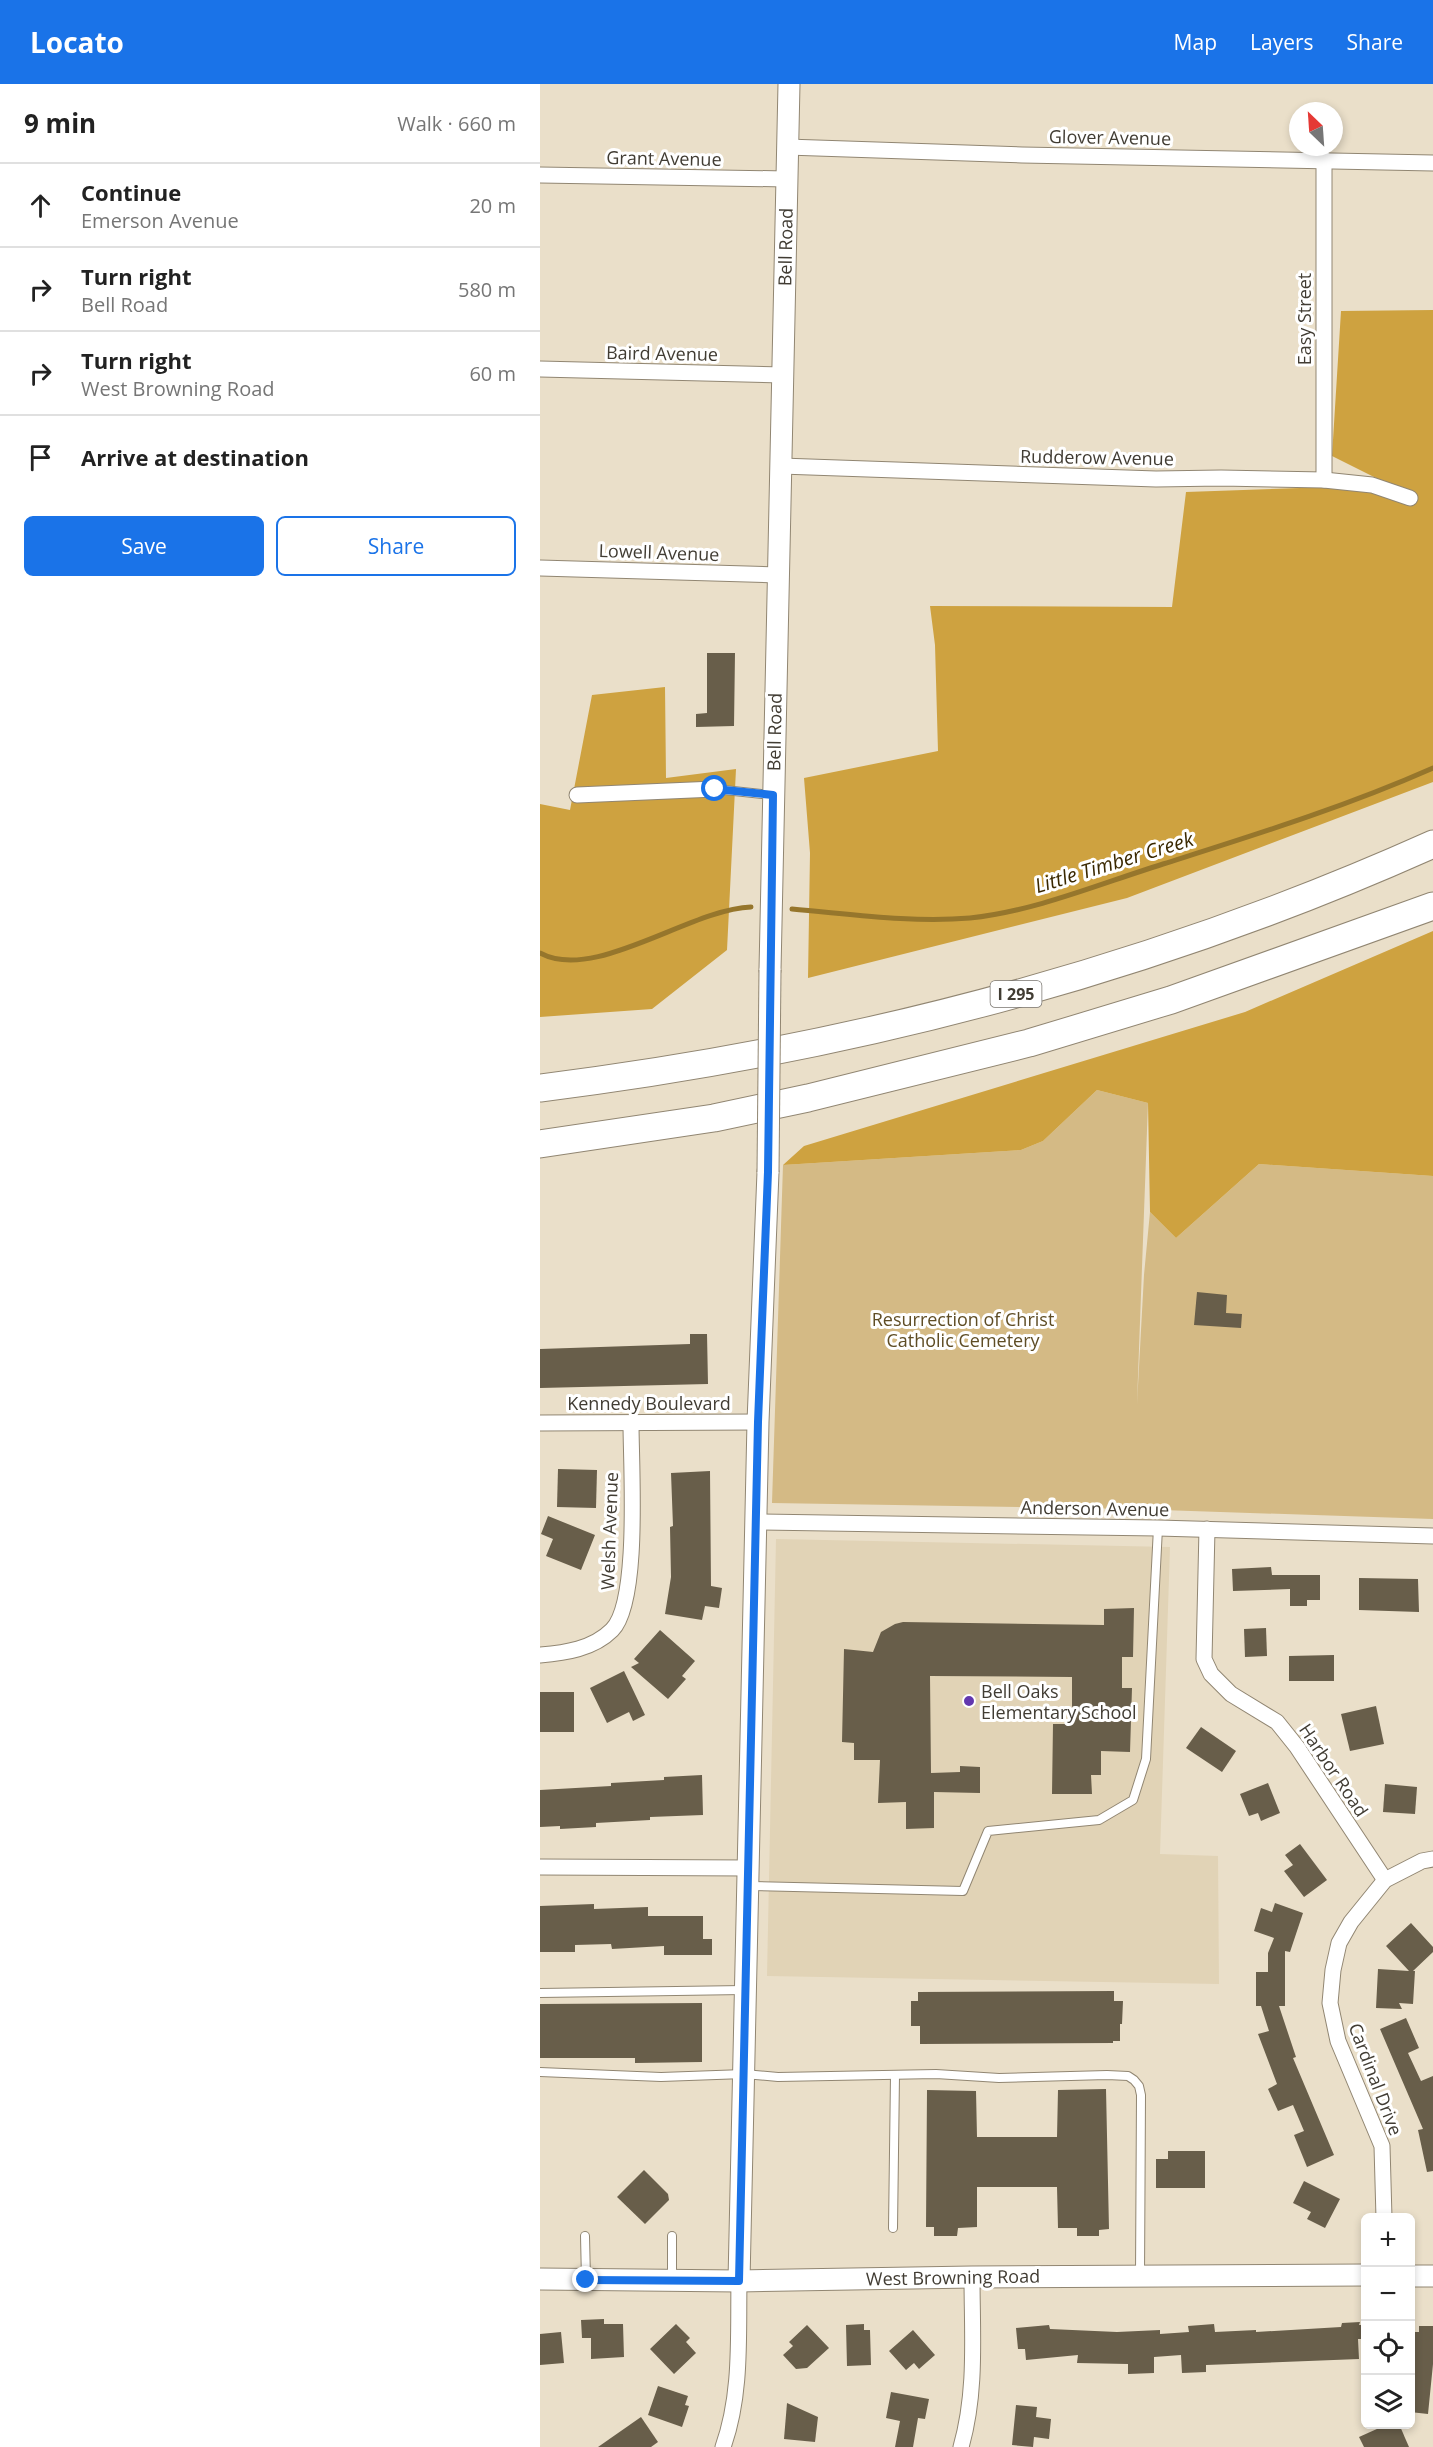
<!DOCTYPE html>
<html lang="en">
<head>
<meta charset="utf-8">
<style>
  :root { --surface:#fff; --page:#f2f2f2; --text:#222; --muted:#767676; --line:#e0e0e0; --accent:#1a73e8 }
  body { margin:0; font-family:"Open Sans",sans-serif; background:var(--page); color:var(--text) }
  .controls { position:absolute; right:18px; bottom:18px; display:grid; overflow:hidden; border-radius:9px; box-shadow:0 3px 9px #0003 }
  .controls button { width:54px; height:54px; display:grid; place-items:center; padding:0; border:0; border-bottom:2px solid var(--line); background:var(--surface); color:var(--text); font:30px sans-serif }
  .compass { position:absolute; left:749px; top:18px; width:54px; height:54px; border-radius:50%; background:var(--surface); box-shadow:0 3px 9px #0003; rotate:335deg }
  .stop { position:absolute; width:18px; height:18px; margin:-14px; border:4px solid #1a73e8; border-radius:50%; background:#fff }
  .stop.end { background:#1a73e8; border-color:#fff; box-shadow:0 2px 6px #0008 }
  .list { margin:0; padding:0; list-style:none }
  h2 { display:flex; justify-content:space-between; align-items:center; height:78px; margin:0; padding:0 24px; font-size:26px }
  h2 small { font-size:20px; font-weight:400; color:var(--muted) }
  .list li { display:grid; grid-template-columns:39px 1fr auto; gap:18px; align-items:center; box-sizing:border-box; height:84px; padding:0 24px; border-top:2px solid var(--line) }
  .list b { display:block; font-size:22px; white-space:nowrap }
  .list p { margin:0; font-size:20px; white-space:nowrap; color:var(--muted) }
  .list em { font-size:20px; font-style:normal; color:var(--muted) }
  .actions { display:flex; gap:12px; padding:18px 24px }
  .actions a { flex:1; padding:14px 0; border:2px solid var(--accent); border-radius:9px; text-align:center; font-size:21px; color:var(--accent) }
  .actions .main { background:var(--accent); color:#fff }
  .icon { flex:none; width:33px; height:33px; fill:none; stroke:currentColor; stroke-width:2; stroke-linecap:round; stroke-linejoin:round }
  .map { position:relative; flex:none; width:893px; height:2363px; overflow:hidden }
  header { display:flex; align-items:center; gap:36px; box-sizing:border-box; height:84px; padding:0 30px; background:var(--accent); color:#fff }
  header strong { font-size:28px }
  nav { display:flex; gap:33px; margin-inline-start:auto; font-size:21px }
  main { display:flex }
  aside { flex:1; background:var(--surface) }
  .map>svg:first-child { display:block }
</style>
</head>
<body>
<header>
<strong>Locato</strong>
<nav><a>Map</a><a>Layers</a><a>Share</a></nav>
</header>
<main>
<aside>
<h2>9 min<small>Walk · 660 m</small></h2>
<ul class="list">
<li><svg class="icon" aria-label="ahead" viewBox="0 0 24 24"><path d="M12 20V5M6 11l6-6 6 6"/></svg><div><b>Continue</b><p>Emerson Avenue</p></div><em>20 m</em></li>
<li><svg class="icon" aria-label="right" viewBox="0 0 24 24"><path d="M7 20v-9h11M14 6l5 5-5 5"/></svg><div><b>Turn right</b><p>Bell Road</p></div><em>580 m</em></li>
<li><svg class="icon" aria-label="right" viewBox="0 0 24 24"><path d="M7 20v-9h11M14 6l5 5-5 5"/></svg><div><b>Turn right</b><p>West Browning Road</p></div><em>60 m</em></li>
<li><svg class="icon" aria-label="arrive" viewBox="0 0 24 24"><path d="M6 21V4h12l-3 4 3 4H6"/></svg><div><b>Arrive at destination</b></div></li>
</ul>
<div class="actions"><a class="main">Save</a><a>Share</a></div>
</aside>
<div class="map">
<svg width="893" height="2363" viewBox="0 0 893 2363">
  <rect width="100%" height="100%" fill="#eadfc9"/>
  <polygon fill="#e1d3b6" points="236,1455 630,1463 620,1770 678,1772 679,1900 227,1892"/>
  <polygon fill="#d4ba85" points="557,1006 608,1019 597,1320 604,1191 610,1128 636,1154 719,1080 893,1092 893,1435 592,1425 232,1419 243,1081 481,1066 503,1057"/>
  <g fill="#cea240">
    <polygon points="893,226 893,698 587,814 268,894 270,769 264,694 398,667 395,561 390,522 632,523 646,408 850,401 792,372 801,227"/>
    <polygon points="125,603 126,694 196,685 187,866 112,925 0,933 0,720 30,726 52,611"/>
    <polygon points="893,847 893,1092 719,1080 636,1154 610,1128 608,1019 557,1006 503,1057 481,1066 243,1081 264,1062 705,928"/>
  </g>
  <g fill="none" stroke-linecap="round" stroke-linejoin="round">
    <g stroke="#96762c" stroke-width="5">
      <path d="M252,825c59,5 119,14 178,9 66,-7 129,-34 193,-54 91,-29 182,-57 270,-96"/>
      <path d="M0,869c54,30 150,-44 211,-46"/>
    </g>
  </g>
  <g fill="#685e4a">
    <polygon points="167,569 195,569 194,642 156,643 156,630 167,629"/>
    <polygon points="657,1208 687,1211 686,1229 702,1230 701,1244 654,1241"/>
    <polygon points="150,1250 167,1250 168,1300 0,1304 0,1265 150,1260"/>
    <polygon points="18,1385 57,1386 56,1424 17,1423"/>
    <polygon points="170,1387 171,1502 182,1504 179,1524 165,1522 162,1536 125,1530 131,1493 130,1443 133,1442 131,1389"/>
    <polygon points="8,1432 55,1451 41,1486 6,1472 13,1455 1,1450"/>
    <polygon points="731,1483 732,1491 780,1491 780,1516 767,1516 767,1522 750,1522 750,1505 693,1507 692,1485"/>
    <polygon points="819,1494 878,1495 879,1528 819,1526"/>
    <polygon points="594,1524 593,1573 582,1573 582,1604 592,1604 590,1668 561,1667 561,1691 551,1691 552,1710 512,1710 513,1640 532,1640 532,1593 390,1592 391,1689 420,1688 420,1682 440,1683 440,1709 394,1708 394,1744 366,1745 366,1718 338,1719 340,1676 314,1676 314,1659 302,1658 304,1565 333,1568 341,1548 355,1540 363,1538 564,1541 564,1525"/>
    <polygon points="726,1544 727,1572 705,1573 704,1545"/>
    <polygon points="120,1546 155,1577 142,1592 146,1595 128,1615 91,1583 99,1579 94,1575"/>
    <polygon points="794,1571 794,1597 749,1597 749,1572"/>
    <polygon points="84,1587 105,1631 93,1637 89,1628 67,1639 50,1604"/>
    <rect x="0" y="1608" width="34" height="40"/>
    <polygon points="836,1622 844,1660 810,1667 801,1630"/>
    <polygon points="661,1643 696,1667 682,1688 646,1664"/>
    <polygon points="162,1691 163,1731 110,1733 110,1736 56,1739 56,1743 20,1745 20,1742 0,1743 0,1706 71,1702 71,1699 124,1696 124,1693"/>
    <polygon points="728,1699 740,1729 721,1737 718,1729 709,1732 700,1710"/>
    <polygon points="845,1700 877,1703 875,1730 843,1728"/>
    <polygon points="760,1760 787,1796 764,1813 744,1787 753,1781 745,1771"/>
    <polygon points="735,1819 763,1829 750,1868 745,1867 745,1922 739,1922 756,1973 753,1974 794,2071 767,2083 754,2051 764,2047 753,2021 738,2027 728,2005 737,2000 718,1950 729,1947 721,1922 716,1922 716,1888 728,1888 728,1869 734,1854 714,1847 721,1824 732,1828"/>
    <polygon points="54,1820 54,1825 108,1823 108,1832 163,1832 163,1855 172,1855 172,1871 124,1871 124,1862 72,1865 71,1860 35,1861 35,1868 0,1868 0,1822"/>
    <polygon points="871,1839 893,1863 893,1868 873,1887 875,1887 873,1920 859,1919 862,1925 836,1924 838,1885 869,1887 846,1862"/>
    <polygon points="574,1907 574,1917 583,1917 582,1940 580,1940 580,1957 573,1957 573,1959 380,1960 380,1942 371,1942 371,1917 378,1917 378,1908"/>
    <polygon points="162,1919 162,1978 95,1979 95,1974 0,1974 0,1920"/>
    <polygon points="866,1934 879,1964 868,1969 881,1997 893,1992 893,2087 887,2088 878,2046 883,2045 840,1945"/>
    <polygon points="566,2005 569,2145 559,2146 559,2152 537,2152 537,2144 518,2144 517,2103 437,2103 437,2143 418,2144 417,2152 394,2152 394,2143 386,2143 387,2006 436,2007 437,2053 517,2053 518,2006"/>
    <polygon points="628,2067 665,2067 665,2104 616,2104 616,2075 628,2075"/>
    <polygon points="104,2086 128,2110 129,2116 105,2140 77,2113"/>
    <polygon points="764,2097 800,2115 785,2144 767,2135 771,2128 753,2119"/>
    <polygon points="64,2235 64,2240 83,2240 84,2273 51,2275 51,2254 42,2254 41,2236"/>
    <polygon points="820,2238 819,2241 825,2241 825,2255 818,2255 819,2275 666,2281 666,2288 642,2289 641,2271 614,2273 614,2289 588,2290 588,2280 537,2279 538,2271 486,2276 485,2265 478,2265 476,2244 509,2241 510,2245 577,2248 620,2246 620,2250 649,2248 648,2242 674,2240 675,2248 716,2246 716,2248 801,2243 802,2239"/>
    <polygon points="136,2240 150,2254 146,2258 156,2269 134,2290 110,2265"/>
    <polygon points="324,2240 324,2246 330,2246 331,2281 307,2282 306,2241"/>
    <polygon points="267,2241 289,2264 267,2284 256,2285 243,2271 253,2262 249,2258"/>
    <polygon points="879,2242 893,2242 893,2280 888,2330 870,2328 870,2248 879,2248"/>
    <polygon points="373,2246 395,2271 379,2285 374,2279 366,2286 349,2267"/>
    <polygon points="21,2248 24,2279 0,2281 0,2250"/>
    <polygon points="118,2302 148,2312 145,2321 149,2322 142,2343 108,2331"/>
    <polygon points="351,2308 389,2315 385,2335 378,2334 373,2363 355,2363 360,2337 346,2334"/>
    <polygon points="247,2319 278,2333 275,2358 244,2355"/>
    <polygon points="476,2321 497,2323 496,2333 511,2335 509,2355 494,2353 493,2363 472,2361"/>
    <polygon points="101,2333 118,2358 111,2363 58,2363"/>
    <polygon points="848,2340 859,2340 869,2363 824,2363 819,2353"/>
  </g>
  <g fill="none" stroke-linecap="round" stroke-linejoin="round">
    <g stroke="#918672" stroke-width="10">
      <g id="lane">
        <polyline points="175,705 231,711"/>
        <polyline points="210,1802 423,1807 448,1747 559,1736 593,1716 606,1675 618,1444"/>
        <polyline points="0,1909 204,1906"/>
        <polyline points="0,1988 121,1993 204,1990 238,1993 396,1990 459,1994 567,1991 588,1992 594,1996 599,2002 601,2011 600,2191"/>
        <polyline points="353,2144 355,1991"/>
        <polyline points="45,2152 46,2195"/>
        <polyline points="132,2152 132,2194"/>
      </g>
    </g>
    <g stroke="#918672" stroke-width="17">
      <g id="street">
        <polyline points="247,63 482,71 893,79"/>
        <polyline points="0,91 246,95"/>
        <polyline points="0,285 243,291"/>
        <polyline points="241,382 616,395 681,394 784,396 832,401 870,414"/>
        <polyline points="784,396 784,75"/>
        <polyline points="0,484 237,491"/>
        <polyline points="37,711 175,705"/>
        <polyline points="0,1339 218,1338"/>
        <polyline points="216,1438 618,1444 893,1452"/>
        <polyline points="667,1445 664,1575 671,1590 691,1610 737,1638 757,1663 845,1796"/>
        <path d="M0,1571c25,-2 53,-6 72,-25 28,-28 19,-163 19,-206"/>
        <polyline points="0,1783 209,1784"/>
        <polyline points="844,2134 842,2062 798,1957 790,1919 793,1886 799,1859 811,1838 845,1796 882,1777 893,1775"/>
        <path d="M183,2363c19,-53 15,-111 16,-166"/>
        <path d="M421,2363c16,-56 11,-113 11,-170"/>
      </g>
    </g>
    <g stroke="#918672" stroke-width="23">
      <g id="secondary">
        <polyline points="230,886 249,0"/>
        <polyline points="870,2192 893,2192"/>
        <polyline points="0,2195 199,2197 432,2193 826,2191"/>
        <polyline points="199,2197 218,1338 228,1088"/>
      </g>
    </g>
    <g stroke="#918672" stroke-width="29">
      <g id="highway">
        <path d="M0,1004c307,-38 610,-117 893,-244"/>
        <polyline points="0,1060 174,1034 268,1014 489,959 631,916 893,822"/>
      </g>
    </g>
    <use href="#lane" stroke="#fff" stroke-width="8"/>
    <use href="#street" stroke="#fff" stroke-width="15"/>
    <use href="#secondary" stroke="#fff" stroke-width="21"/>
    <use href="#highway" stroke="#fff" stroke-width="27"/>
    <g stroke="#918672" stroke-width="23" stroke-linecap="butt">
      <polyline id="secondary-bridge" points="228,1088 230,886"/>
    </g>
    <use href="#secondary-bridge" stroke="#fff" stroke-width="21"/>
  </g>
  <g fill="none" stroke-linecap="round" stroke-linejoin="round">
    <polyline stroke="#1a73e8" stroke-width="8" points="46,2196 199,2197 218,1338 228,1088 233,711 175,705"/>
  </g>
  <circle fill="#6237af" stroke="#fff" stroke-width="2" cx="429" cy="1617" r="6"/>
  <g text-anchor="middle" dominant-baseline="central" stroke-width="6" stroke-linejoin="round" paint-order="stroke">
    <rect fill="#fff" stroke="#7a7670" stroke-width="1.5" x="450.5" y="897" width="51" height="26" rx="4.5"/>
    <g font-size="16" font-weight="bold" fill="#413c33">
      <text x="476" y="910">I 295</text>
    </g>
    <g font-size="18" fill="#413c33" stroke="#fff">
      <text transform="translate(570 53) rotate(1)">Glover Avenue</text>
      <text transform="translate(124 74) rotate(1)">Grant Avenue</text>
      <text transform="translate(245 163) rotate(-89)">Bell Road</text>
      <text transform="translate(764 235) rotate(-90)">Easy Street</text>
      <text transform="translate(122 269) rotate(1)">Baird Avenue</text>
      <text transform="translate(557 373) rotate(1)">Rudderow Avenue</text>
      <text transform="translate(119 468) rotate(2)">Lowell Avenue</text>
      <text transform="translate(234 648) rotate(-89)">Bell Road</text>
      <text x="109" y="1319">Kennedy Boulevard</text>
      <text transform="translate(555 1424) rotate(1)">Anderson Avenue</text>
      <text transform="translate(69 1447) rotate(-88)">Welsh Avenue</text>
      <text transform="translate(794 1686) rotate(56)">Harbor Road</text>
      <text transform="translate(836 1995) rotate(69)">Cardinal Drive</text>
      <text transform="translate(413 2193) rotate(-1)">West Browning Road</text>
    </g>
    <g font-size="18" fill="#5f4d25" stroke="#fff">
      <text x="423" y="1235">Resurrection of Christ<tspan x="423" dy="21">Catholic Cemetery</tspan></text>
    </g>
    <g font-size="18" fill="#413c33" stroke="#fff" text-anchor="start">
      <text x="441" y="1607">Bell Oaks<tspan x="441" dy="21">Elementary School</tspan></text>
    </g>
    <g font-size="20" font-style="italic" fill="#3a2800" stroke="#fff">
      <text transform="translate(574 778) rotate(-17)">Little Timber Creek</text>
    </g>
  </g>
</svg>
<div class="controls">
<button>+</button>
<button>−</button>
<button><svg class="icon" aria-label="locate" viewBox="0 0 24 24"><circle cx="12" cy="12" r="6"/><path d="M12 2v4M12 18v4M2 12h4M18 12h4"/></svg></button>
<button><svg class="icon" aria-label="layers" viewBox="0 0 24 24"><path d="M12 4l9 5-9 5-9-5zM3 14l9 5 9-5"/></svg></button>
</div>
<svg class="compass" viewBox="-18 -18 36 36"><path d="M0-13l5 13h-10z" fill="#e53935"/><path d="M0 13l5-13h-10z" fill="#767676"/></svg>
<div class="stop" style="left:175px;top:705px"></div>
<div class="stop end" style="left:46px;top:2196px"></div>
</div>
</main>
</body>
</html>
